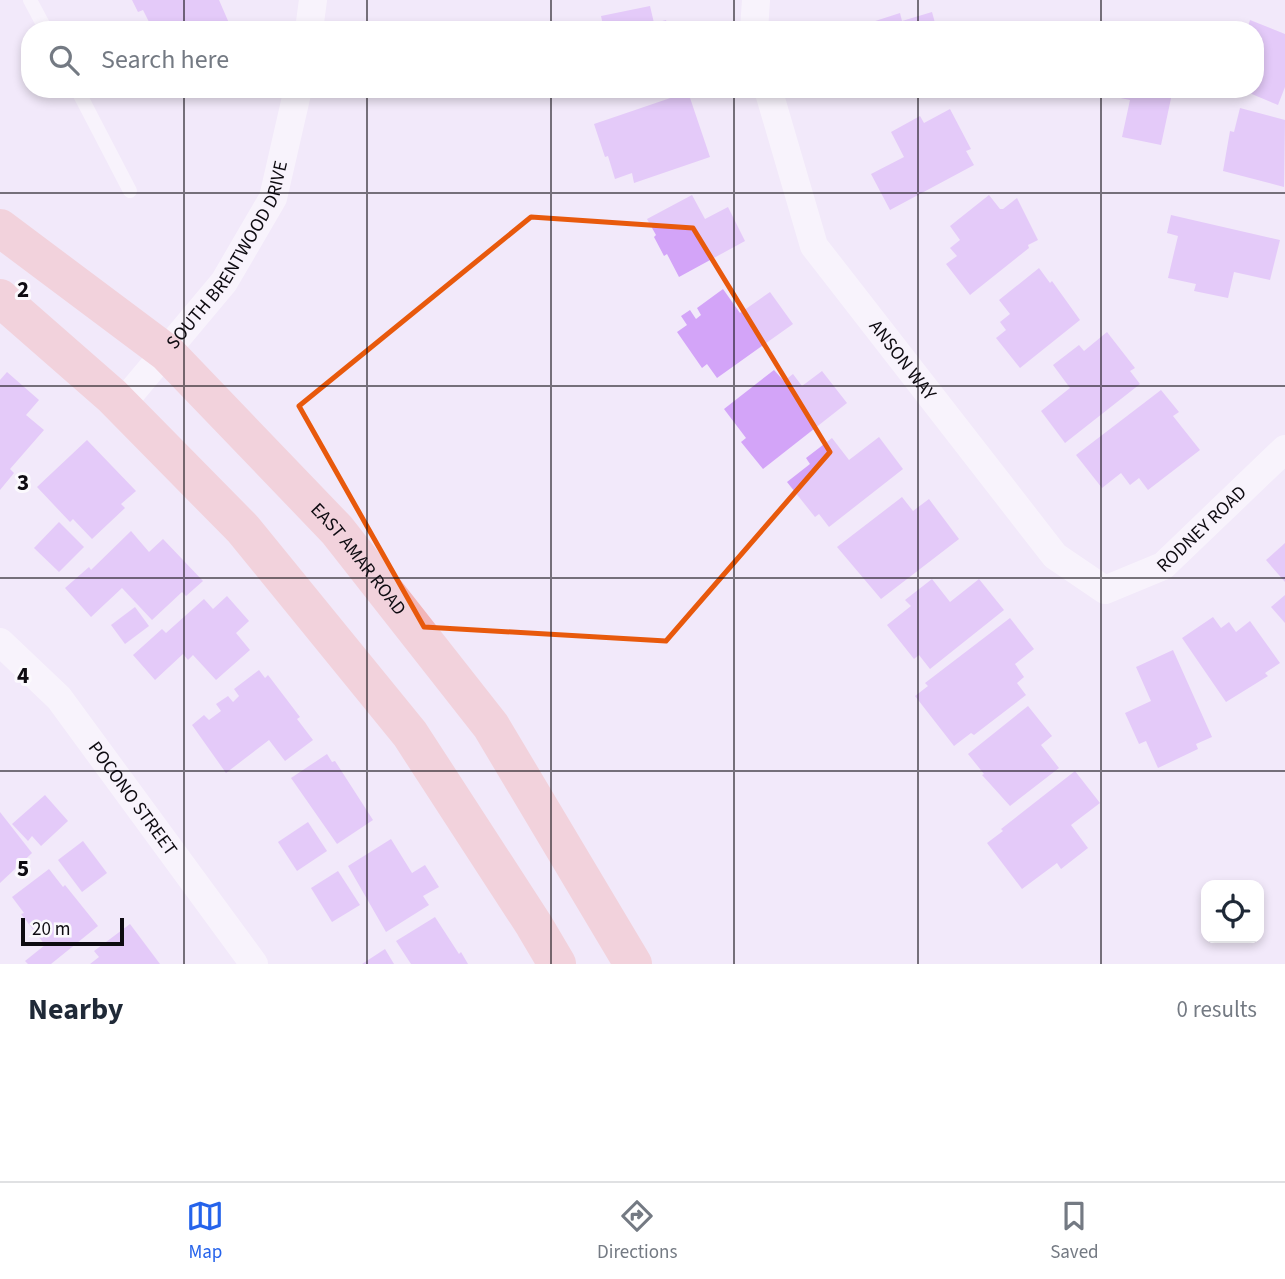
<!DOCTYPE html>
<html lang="en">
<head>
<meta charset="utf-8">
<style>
  :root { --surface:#fff; --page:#f6f6f7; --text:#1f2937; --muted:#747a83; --line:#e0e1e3; --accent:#2563eb }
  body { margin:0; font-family:"Source Sans 3",sans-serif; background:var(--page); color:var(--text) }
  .controls { position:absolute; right:21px; bottom:21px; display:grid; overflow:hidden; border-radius:14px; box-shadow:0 4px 10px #0003 }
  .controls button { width:63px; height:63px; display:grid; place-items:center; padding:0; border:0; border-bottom:2px solid var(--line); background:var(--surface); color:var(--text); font:35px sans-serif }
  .scale { position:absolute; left:21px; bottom:18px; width:103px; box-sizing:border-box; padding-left:7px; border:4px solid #0e0b11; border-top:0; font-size:19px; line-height:24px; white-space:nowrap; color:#0e0b11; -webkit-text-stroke:5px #fbf9fd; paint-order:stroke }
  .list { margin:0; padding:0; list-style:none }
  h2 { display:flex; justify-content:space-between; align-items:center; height:91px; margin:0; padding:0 28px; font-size:30px }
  h2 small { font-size:23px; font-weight:400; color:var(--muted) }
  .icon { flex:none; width:38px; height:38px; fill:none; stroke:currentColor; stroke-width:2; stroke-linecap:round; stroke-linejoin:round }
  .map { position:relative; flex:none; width:1285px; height:964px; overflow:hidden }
  .search { position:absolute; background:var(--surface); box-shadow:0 4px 10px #0003; left:21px; right:21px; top:21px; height:77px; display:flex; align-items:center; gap:18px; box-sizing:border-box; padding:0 24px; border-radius:28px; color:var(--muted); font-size:26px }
  .sheet { height:217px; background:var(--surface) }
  nav { display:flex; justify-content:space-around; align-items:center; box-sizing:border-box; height:98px; border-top:2px solid var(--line); background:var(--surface); font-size:19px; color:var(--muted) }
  nav a { display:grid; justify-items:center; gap:4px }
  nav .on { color:var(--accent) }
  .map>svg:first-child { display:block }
</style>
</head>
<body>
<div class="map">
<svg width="1285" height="964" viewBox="0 0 1285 964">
  <rect width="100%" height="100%" fill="#f2e9fa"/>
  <g fill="#d3a4f8">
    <polygon points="132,0 219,0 232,30 153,30 143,10 138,12"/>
    <polygon points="650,6 654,23 666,20 669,30 604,30 601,16"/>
    <polygon points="932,12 937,30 871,30 869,23 900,13 902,21"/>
    <polygon points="1250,20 1285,34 1285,87 1278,105 1247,92 1248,89 1255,89 1255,30 1247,30"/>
    <polygon points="1137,21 1171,29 1171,30 1125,30 1127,22 1137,24"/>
    <polygon points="850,89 881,89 881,90 852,98"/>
    <polygon points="1103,89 1173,89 1161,145 1122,137 1130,100 1102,94"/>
    <polygon points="688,92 710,157 634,183 632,173 615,179 608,156 605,157 594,124"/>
    <polygon points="1240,108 1285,120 1284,187 1223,171 1230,131 1234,132"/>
    <polygon points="950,109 971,149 966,151 974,165 890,210 871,174 904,157 891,132 920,116 924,123"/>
    <polygon points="692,195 705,219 728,207 745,241 679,277 667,254 664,256 654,237 656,235 647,219"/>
    <polygon points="989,195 1000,209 1003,209 1017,198 1038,240 1028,245 1029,248 970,295 946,264 957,256 950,248 960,240 950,226"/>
    <polygon points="1171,215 1280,240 1270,280 1234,272 1228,298 1194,291 1196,284 1168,278 1178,236 1167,233"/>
    <polygon points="1039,268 1050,283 1052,281 1080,320 1020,368 996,338 1006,330 1000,322 1010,314 999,300"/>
    <polygon points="723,289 740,313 770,292 793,324 717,378 707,364 702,368 677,332 687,325 681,316 690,310 696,319 701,315 697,308"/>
    <polygon points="1107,332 1135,368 1130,371 1140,384 1065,443 1041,411 1070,388 1053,365 1079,345 1084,351"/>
    <polygon points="774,370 784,381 793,374 802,386 822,371 847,403 763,469 741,442 746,438 724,409"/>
    <polygon points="7,372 39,400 26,415 44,430 10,469 14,473 0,490 0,380"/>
    <polygon points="1161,390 1179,412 1173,416 1200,450 1148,490 1139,478 1130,485 1121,473 1102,488 1076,455"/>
    <polygon points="879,437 903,469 829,527 819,514 815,517 787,482 810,464 806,458 832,438 849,460"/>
    <polygon points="87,440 136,491 121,504 125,508 92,539 73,519 70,522 37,487"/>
    <polygon points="902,497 913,511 929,499 959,539 881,599 837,547"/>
    <polygon points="59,522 84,547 59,572 34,548"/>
    <polygon points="131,531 149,552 163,539 203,581 186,596 182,592 152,620 122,588 91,617 65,588 89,567 91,570"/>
    <polygon points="1285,543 1285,582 1266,560"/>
    <polygon points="932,579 950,602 979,579 1004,610 930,669 919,655 914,659 887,625 911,606 905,600"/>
    <polygon points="1285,595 1285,623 1271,607"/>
    <polygon points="227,596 249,621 236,633 250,650 216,680 193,655 188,660 183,654 155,680 133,655 162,629 166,633 204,599 213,609"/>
    <polygon points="135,607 149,626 125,644 111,625"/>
    <polygon points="1213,617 1221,628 1229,622 1236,632 1250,621 1280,663 1265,673 1268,676 1226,702 1182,638"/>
    <polygon points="1010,618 1034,649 1015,664 1024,677 1017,683 1026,695 974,735 971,733 954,746 915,696 928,686 925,683"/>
    <polygon points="1173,650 1212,737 1196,744 1198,749 1158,768 1146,741 1139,744 1125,713 1151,701 1136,667"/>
    <polygon points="259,670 265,678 268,675 300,717 297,719 313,740 285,761 269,740 226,773 192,725 204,715 209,720 221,711 216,704 228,696 233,702 239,696 234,689"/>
    <polygon points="1028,706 1052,736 1041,745 1059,768 1010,806 982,775 984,774 968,754"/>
    <polygon points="327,754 332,762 335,761 373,820 337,844 291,778"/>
    <polygon points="1075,771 1100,803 1071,825 1088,848 1061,869 1057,863 1022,889 987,843 1003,831 1001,829"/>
    <polygon points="45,795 68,821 41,846 32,836 28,841 12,824"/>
    <polygon points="0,812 32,853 0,883"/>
    <polygon points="308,822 327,851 297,871 278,842"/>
    <polygon points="391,839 412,873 425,865 439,887 423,896 429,905 386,932 348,866"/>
    <polygon points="83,841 107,873 82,892 58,860"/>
    <polygon points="49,869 63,887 65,885 98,926 51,964 28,964 25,961 45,945 21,914 24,913 12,897"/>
    <polygon points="338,871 360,905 332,922 311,888"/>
    <polygon points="435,917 459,954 461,952 468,964 411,964 396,941"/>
    <polygon points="130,924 160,964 90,964 99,957 94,951"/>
    <polygon points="385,949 394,964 362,964"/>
  </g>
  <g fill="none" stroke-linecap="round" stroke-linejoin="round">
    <g stroke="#fff" stroke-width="14">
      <polyline points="30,0 46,30"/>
      <polyline points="77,89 130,191"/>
    </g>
    <g stroke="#fff" stroke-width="28">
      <polyline points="309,30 313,0"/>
      <polyline points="754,30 756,0"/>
      <path id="s1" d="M768,89l46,157 241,310 50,34 58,-24 122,-117"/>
      <path id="s2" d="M121,405l103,-123 49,-84 25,-109"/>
      <path id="s3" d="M0,642l59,56 195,266"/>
    </g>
    <g stroke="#f2b6b8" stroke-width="38">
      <path id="s4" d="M0,228l167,125 170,177 154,196 142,238"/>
      <polyline points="0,298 112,396 243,529 410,734 534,925 557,964"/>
    </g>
  </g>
  <path d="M0 0H1285V964H0ZM531,217l162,11 137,224 -164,189 -242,-14 -125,-221z" fill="#f2e9fa" fill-opacity=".55" fill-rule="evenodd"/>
  <path fill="none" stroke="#e8590c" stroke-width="5" stroke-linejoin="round" d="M531,217l162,11 137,224 -164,189 -242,-14 -125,-221z"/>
  <path fill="none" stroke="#0e0b11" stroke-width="2" stroke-opacity="0.55" d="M184,0v30M367,0v30M551,0v30M734,0v30M918,0v30M1101,0v30M184,89v875M367,89v875M551,89v875M734,89v875M918,89v875M1101,89v875M0,193h1285M0,386h1285M0,578h1285M0,771h1285"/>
  <g text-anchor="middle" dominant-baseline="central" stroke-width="6" stroke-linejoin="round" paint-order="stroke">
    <g font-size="19" fill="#0e0b11" stroke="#fbf9fd">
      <text stroke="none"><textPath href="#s2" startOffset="186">SOUTH BRENTWOOD DRIVE</textPath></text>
      <text stroke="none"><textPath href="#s1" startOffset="308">ANSON WAY</textPath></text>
      <text stroke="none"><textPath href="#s1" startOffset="733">RODNEY ROAD</textPath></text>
      <text stroke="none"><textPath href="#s4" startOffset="490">EAST AMAR ROAD</textPath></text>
      <text stroke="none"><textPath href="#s3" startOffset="206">POCONO STREET</textPath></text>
    </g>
  </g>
  <g font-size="23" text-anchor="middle" font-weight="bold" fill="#0e0b11" stroke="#fbf9fd" stroke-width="6" stroke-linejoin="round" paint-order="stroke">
    <text x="23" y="297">2</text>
    <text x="23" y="490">3</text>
    <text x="23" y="683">4</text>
    <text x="23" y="876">5</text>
  </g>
</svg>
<div class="controls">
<button><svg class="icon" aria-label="locate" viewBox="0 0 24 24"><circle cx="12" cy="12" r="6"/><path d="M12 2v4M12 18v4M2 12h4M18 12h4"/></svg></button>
</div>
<div class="scale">20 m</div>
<div class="search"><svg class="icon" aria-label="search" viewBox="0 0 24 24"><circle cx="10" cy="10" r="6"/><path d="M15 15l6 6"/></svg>Search here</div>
</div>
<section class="sheet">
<h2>Nearby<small>0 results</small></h2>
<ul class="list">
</ul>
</section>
<nav>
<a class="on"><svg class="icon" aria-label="map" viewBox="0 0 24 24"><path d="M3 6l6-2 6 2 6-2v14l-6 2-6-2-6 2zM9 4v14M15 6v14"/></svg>Map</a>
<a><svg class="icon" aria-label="directions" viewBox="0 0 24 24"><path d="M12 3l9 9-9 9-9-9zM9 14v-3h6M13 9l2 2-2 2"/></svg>Directions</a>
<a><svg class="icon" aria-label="saved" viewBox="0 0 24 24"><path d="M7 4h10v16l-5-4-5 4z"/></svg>Saved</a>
</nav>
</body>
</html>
